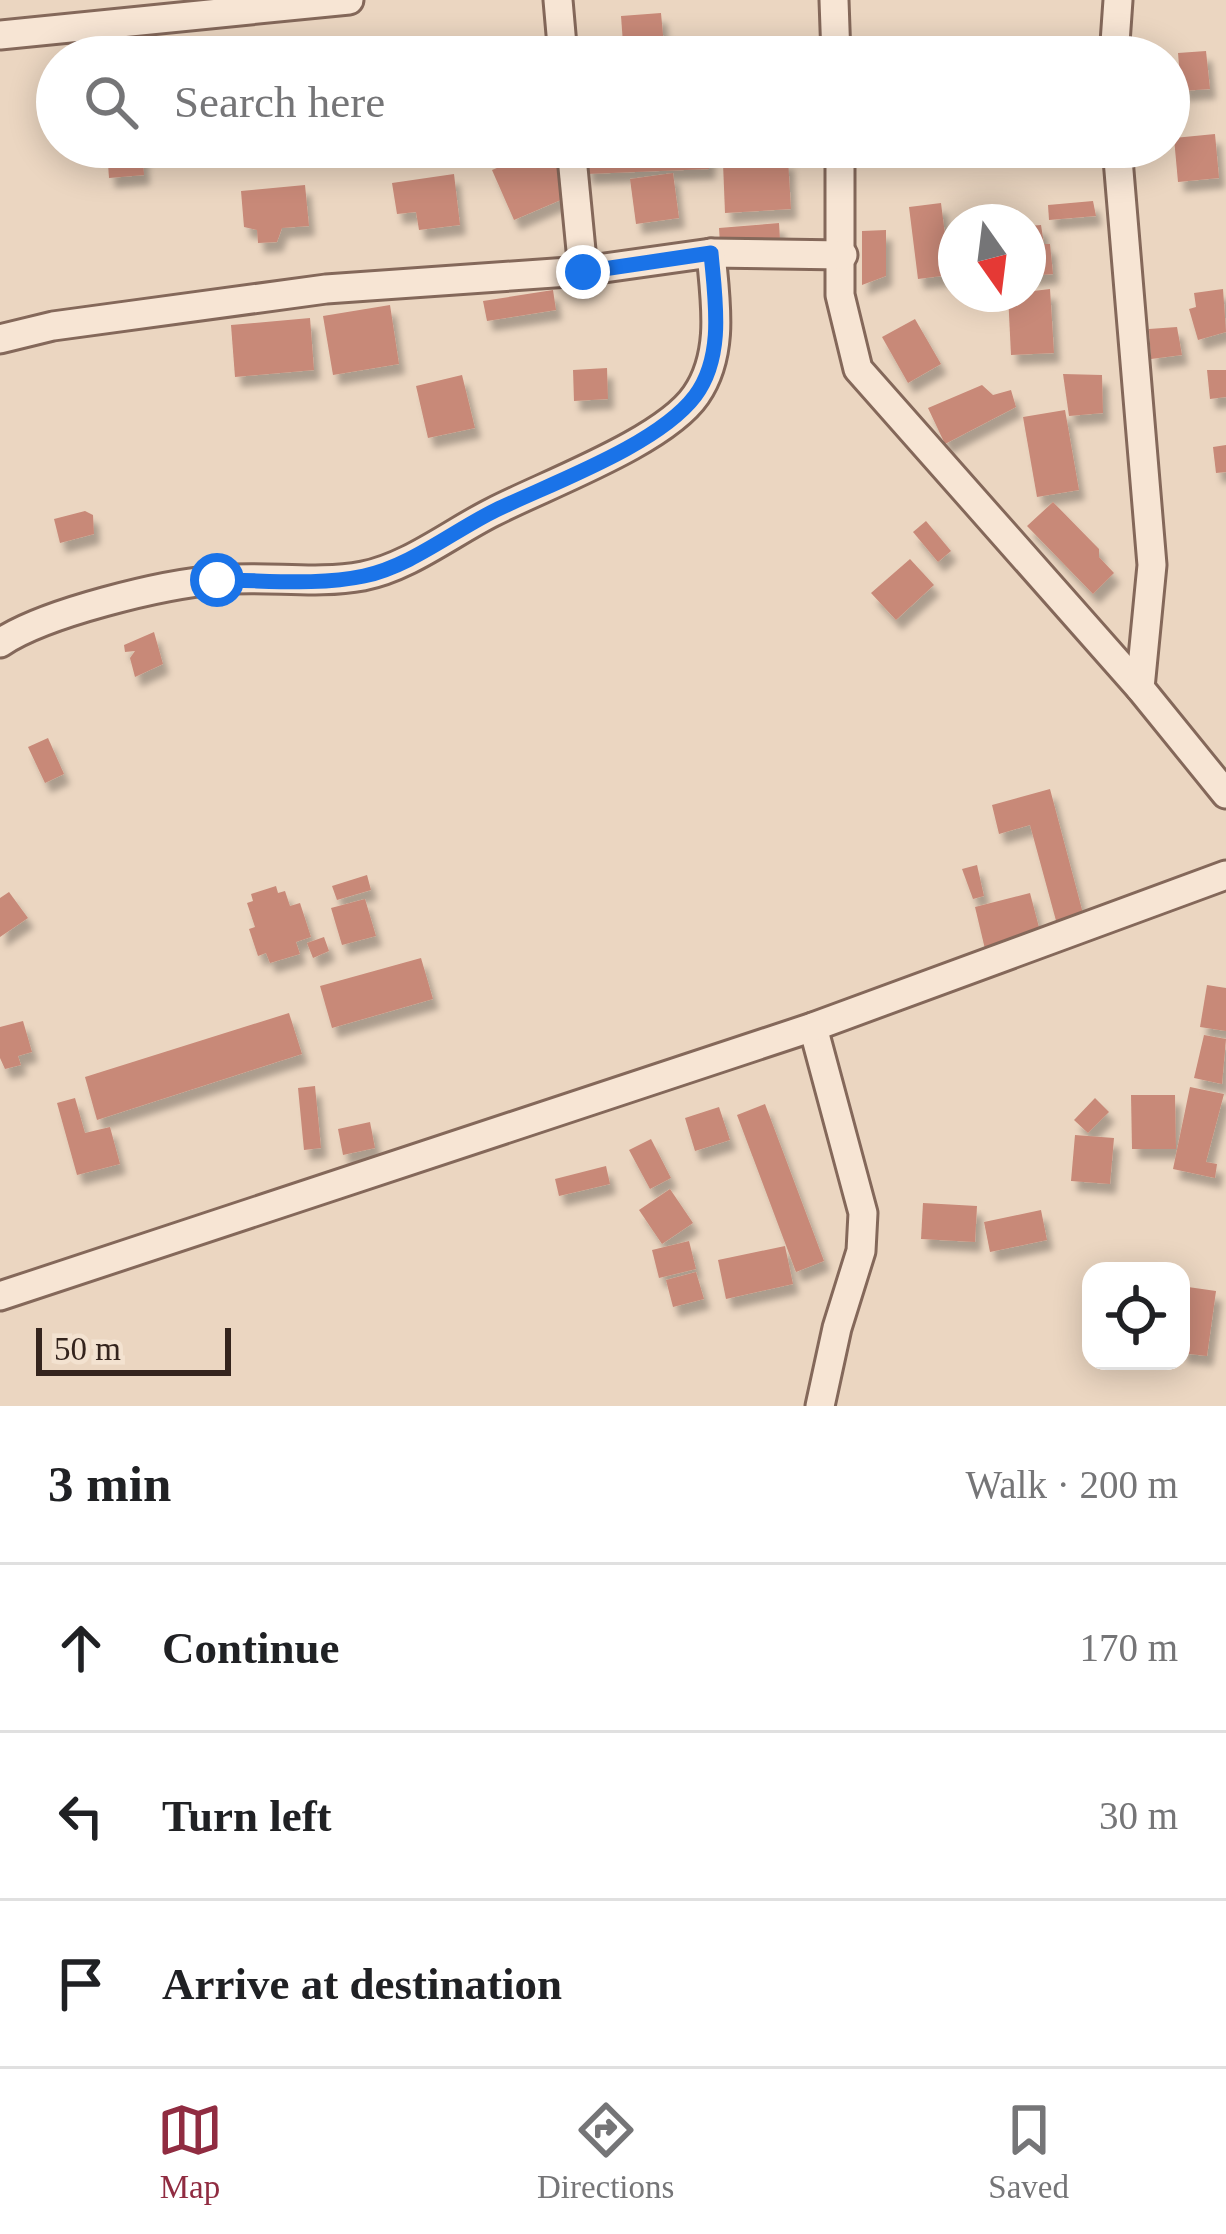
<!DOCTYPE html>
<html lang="en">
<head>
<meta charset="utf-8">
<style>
  :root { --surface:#fff; --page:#f2f2f2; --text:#202124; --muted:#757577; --line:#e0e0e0; --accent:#902c41 }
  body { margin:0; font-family:Georgia,serif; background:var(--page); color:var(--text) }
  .controls { position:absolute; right:36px; bottom:36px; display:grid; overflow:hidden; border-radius:24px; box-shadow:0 6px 30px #0003 }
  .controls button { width:108px; height:108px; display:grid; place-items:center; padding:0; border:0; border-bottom:3px solid var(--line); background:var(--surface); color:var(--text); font:60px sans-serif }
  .compass { position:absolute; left:938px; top:204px; width:108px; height:108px; border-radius:50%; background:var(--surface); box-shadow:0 6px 30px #0003; rotate:166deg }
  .scale { position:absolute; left:36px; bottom:30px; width:195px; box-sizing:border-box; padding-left:12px; border:6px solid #34241d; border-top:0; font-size:33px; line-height:42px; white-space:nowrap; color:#34241d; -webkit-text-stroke:9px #f3e2d0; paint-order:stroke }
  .stop { position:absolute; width:36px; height:36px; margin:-27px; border:9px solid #1a73e8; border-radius:50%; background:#fff }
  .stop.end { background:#1a73e8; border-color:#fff; box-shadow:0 3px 12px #0008 }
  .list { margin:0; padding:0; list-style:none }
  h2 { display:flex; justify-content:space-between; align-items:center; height:156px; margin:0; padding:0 48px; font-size:51px }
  h2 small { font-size:39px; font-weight:400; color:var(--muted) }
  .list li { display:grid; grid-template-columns:78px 1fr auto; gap:36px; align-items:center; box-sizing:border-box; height:168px; padding:0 48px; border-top:3px solid var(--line) }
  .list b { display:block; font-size:45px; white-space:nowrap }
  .list em { font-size:39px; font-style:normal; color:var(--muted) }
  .icon { flex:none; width:66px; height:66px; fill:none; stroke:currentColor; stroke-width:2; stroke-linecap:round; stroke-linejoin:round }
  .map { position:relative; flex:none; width:1226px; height:1406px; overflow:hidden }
  .search { position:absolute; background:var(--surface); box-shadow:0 6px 30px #0003; left:36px; right:36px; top:36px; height:132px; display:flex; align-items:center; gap:30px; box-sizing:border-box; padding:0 42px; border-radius:66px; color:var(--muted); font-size:45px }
  .sheet { height:660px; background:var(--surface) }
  nav { display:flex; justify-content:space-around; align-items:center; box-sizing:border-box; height:168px; border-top:3px solid var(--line); background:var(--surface); font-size:33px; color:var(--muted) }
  nav a { display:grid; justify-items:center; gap:6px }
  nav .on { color:var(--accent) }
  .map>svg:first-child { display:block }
</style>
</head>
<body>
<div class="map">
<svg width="1226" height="1406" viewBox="0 0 1226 1406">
  <defs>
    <filter id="shadow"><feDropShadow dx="6" dy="10" stdDeviation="3" flood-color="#0004"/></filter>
  </defs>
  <rect width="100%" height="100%" fill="#ebd6c1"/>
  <g fill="#c88978" filter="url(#shadow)">
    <polygon points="661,13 665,57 624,57 621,16"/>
    <polygon points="1206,51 1210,89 1181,91 1178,53"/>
    <polygon points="1215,134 1219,178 1178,182 1174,138"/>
    <polygon points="142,147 144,175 109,178 107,150"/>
    <polygon points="549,147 570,196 514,220 492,170"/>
    <polygon points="585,147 601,147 601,155 709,151 709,169 586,174"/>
    <polygon points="788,159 791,209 725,213 723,163"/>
    <polygon points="673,173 679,218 636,224 630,179"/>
    <polygon points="454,174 460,225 419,230 416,212 397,214 392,183"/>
    <polygon points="305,185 309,226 282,228 277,242 258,243 257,230 244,227 241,191"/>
    <polygon points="1093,201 1096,216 1049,220 1048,205"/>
    <polygon points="941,203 950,275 918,279 909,207"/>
    <polygon points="779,223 780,240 720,245 719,228"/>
    <polygon points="1041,225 1044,244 1050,244 1053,274 1028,276 1028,226"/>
    <polygon points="886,230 886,276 862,285 862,231"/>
    <polygon points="1050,289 1054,353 1011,355 1008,294"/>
    <polygon points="1223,289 1226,332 1198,340 1189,309 1196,307 1194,293"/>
    <polygon points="553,290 556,310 487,321 483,301"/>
    <polygon points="390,305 399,364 333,375 323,316"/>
    <polygon points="310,318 314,370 235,377 231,325"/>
    <polygon points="915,319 941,364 908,383 882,337"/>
    <polygon points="1177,327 1182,355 1151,359 1149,329"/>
    <polygon points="607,368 608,399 574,401 573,370"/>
    <polygon points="1207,370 1226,370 1226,397 1210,399"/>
    <polygon points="1063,374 1102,375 1103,413 1069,416"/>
    <polygon points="462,375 475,428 428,438 416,386"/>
    <polygon points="982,385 993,395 1011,390 1016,407 945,444 928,408"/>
    <polygon points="1065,410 1079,490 1037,497 1023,417"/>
    <polygon points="1226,445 1226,472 1216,473 1213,447"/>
    <polygon points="1053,502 1099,549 1099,557 1114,573 1093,594 1027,526"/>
    <polygon points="85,511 93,515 94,534 60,543 54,519"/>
    <polygon points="926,521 951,551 938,562 913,532"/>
    <polygon points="910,559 934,585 896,620 871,593"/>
    <polygon points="154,632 163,664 135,677 130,658 135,651 125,652 124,645"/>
    <polygon points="48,738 64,774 45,783 28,747"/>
    <polygon points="1050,789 1085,921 1058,928 1030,825 999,834 992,805"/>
    <polygon points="977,865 984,896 973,899 962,869"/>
    <polygon points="367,875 371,890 337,900 332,886"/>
    <polygon points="276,886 278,893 285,891 290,906 300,903 311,937 296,942 300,954 270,963 266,953 258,956 249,929 255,927 247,903 253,901 251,894"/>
    <polygon points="9,892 28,918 0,937 0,898"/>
    <polygon points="1030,893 1041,935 985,949 975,907"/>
    <polygon points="365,899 376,936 342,945 331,908"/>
    <polygon points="324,937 329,951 313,958 307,943"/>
    <polygon points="421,958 433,999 332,1028 320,986"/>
    <polygon points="1207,985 1226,988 1226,1031 1200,1027"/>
    <polygon points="289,1013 302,1054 97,1120 85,1077"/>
    <polygon points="23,1021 32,1052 18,1056 21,1065 5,1069 0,1058 0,1027"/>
    <polygon points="1204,1035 1226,1039 1222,1084 1194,1078"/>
    <polygon points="315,1086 321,1148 304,1150 298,1088"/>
    <polygon points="1190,1087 1224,1094 1206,1162 1217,1164 1215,1178 1173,1169"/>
    <polygon points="1131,1095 1175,1095 1176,1149 1132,1149"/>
    <polygon points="75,1098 85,1133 110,1127 120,1164 77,1175 57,1103"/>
    <polygon points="1095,1098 1109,1112 1088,1133 1074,1120"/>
    <polygon points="765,1104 824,1261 796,1272 737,1115"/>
    <polygon points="719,1107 730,1140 695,1151 685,1118"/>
    <polygon points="370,1122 375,1148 343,1155 338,1129"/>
    <polygon points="1075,1135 1114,1138 1110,1184 1071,1181"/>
    <polygon points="651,1139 671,1178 650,1189 629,1150"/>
    <polygon points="606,1166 610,1184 559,1196 555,1179"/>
    <polygon points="670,1189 693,1223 662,1244 639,1210"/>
    <polygon points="923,1203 977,1206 975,1242 921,1239"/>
    <polygon points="1041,1210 1047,1240 990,1252 984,1222"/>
    <polygon points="689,1241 696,1269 659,1278 652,1250"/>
    <polygon points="785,1246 793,1284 726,1299 718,1260"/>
    <polygon points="696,1272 704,1299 673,1307 666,1280"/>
    <polygon points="1181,1286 1216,1291 1207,1356 1181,1353"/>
  </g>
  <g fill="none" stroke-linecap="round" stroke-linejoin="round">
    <g stroke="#84685a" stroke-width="33">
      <g id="minor">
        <polyline points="558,0 563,57"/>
        <polyline points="834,0 836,57"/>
        <polyline points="0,35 349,0"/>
        <polyline points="1114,57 1118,0"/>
        <polyline points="571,147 583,271"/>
        <polyline points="840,147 840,295 858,369 1140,688 1226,794"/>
        <polyline points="1117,147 1152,565 1140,688"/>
        <polyline points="0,339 53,326 326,289 583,271 711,253 843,255"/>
        <path d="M0,643c44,-30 163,-59 217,-63 49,-5 98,5 146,-4 46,-9 88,-43 130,-64 52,-27 171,-70 203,-117 29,-42 19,-96 15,-142"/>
        <polyline points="813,1027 863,1213 861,1251 837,1328 820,1406"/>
        <polyline points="0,1296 813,1027 1226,875"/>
      </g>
    </g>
    <use href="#minor" stroke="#f7e5d4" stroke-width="27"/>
  </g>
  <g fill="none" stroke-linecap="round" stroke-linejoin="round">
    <path stroke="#1a73e8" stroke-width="15" d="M217,580c48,0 100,6 147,-4 47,-10 89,-45 132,-66 56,-27 162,-65 199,-114 30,-40 20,-97 16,-143l-128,19"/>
  </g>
</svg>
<div class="controls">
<button><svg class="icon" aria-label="locate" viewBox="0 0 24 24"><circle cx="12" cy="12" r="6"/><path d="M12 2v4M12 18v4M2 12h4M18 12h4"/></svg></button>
</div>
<svg class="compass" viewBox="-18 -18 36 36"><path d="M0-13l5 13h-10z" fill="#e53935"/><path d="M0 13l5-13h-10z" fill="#757577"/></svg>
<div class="scale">50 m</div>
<div class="stop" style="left:217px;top:580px"></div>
<div class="stop end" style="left:583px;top:272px"></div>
<div class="search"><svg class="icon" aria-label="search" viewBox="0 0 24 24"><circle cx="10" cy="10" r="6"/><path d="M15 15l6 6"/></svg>Search here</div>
</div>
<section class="sheet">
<h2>3 min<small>Walk · 200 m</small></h2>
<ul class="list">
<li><svg class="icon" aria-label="ahead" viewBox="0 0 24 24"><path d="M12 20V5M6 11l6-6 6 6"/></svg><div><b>Continue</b></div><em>170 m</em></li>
<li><svg class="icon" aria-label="left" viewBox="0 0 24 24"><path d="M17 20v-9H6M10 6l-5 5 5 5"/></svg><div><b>Turn left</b></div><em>30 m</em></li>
<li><svg class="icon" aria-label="arrive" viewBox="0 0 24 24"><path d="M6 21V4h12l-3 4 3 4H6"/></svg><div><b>Arrive at destination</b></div></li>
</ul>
</section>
<nav>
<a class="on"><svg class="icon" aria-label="map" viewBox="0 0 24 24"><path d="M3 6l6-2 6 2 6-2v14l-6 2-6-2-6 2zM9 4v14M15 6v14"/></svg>Map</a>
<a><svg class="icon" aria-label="directions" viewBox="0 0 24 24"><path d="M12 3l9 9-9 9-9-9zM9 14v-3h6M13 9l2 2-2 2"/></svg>Directions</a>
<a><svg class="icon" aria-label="saved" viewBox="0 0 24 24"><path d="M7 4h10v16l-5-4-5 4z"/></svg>Saved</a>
</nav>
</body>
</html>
